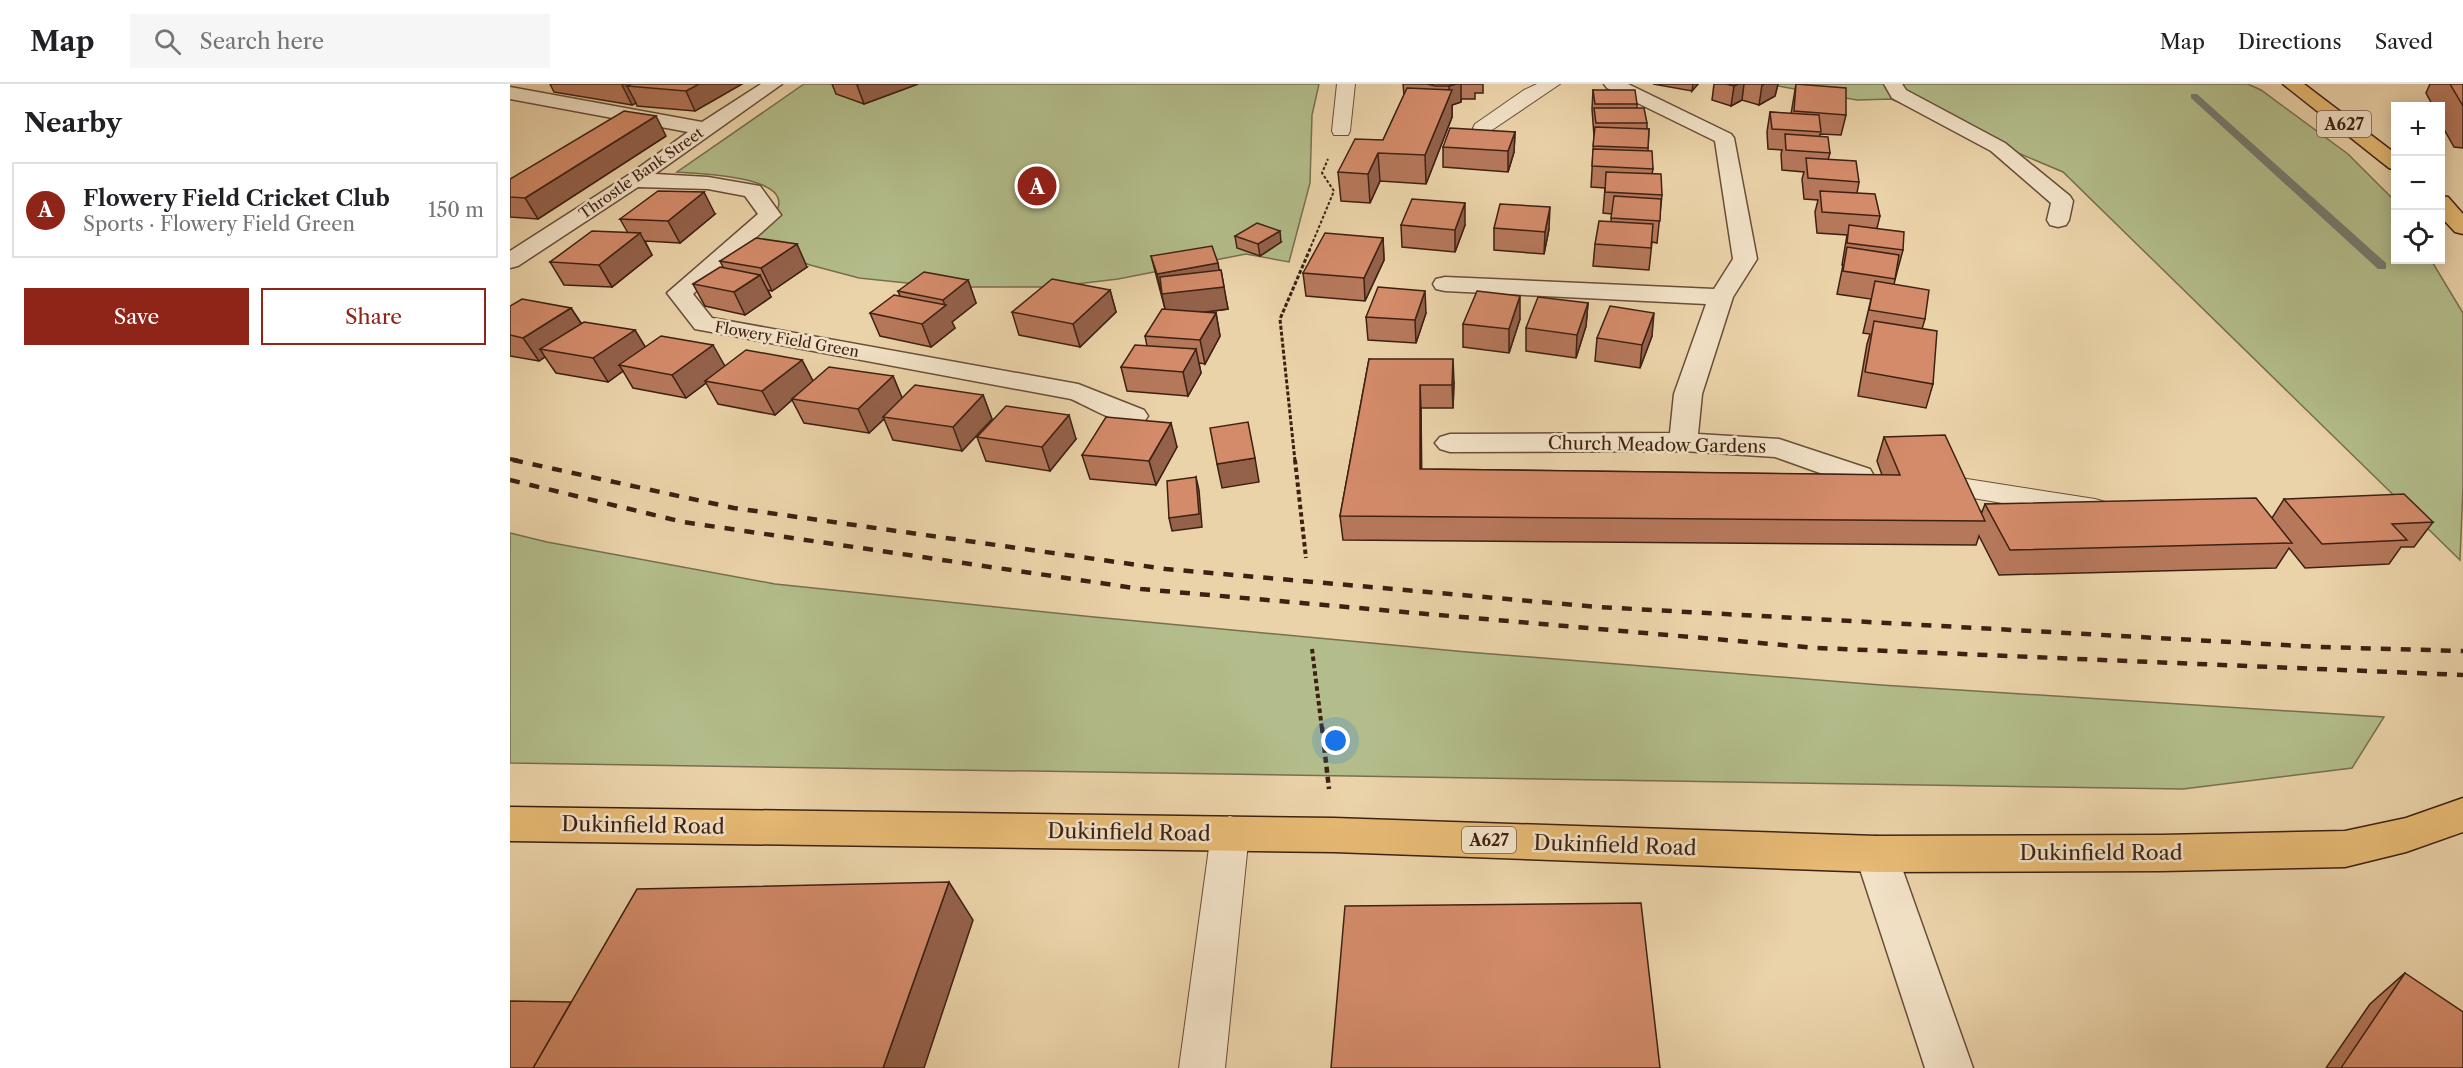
<!DOCTYPE html>
<html lang="en">
<head>
<meta charset="utf-8">
<style>
  :root { --surface:#fff; --page:#f6f6f6; --text:#202124; --muted:#757577; --line:#e0e0e0; --accent:#8f2418 }
  body { margin:0; font-family:"Libre Caslon Text",serif; background:var(--page); color:var(--text) }
  .controls { position:absolute; right:18px; top:18px; display:grid; overflow:hidden; border-radius:0px; box-shadow:0 3px 15px #0003 }
  .controls button { width:54px; height:54px; display:grid; place-items:center; padding:0; border:0; border-bottom:2px solid var(--line); background:var(--surface); color:var(--text); font:30px sans-serif }
  .you { position:absolute; left:826px; top:657px; width:21px; height:21px; margin:-15px; border:4px solid #fff; border-radius:50%; background:#1a73e8; box-shadow:0 0 0 9px #1a73e833 }
  .badge { display:grid; place-items:center; width:39px; height:39px; border-radius:50%; background:var(--accent); color:#fff; font-size:20px; font-weight:700 }
  .pin { position:absolute; translate:-50% -50%; border:3px solid #fff; box-shadow:0 2px 6px #0006 }
  .list { margin:0; padding:0; list-style:none }
  h2 { display:flex; justify-content:space-between; align-items:center; height:78px; margin:0; padding:0 24px; font-size:26px }
  h2 small { font-size:20px; font-weight:400; color:var(--muted) }
  .list li { display:grid; grid-template-columns:39px 1fr auto; gap:18px; align-items:center; box-sizing:border-box; height:96px; margin:0 12px 12px; padding:0 12px; border:2px solid var(--line); border-radius:0px }
  .list b { display:block; font-size:22px; white-space:nowrap }
  .list p { margin:0; font-size:20px; white-space:nowrap; color:var(--muted) }
  .list em { font-size:20px; font-style:normal; color:var(--muted) }
  .actions { display:flex; gap:12px; padding:18px 24px }
  .actions a { flex:1; padding:14px 0; border:2px solid var(--accent); border-radius:0px; text-align:center; font-size:21px; color:var(--accent) }
  .actions .main { background:var(--accent); color:#fff }
  .icon { flex:none; width:33px; height:33px; fill:none; stroke:currentColor; stroke-width:2; stroke-linecap:round; stroke-linejoin:round }
  .map { position:relative; flex:none; width:1953px; height:984px; overflow:hidden }
  header { display:flex; align-items:center; gap:36px; box-sizing:border-box; height:84px; padding:0 30px; background:var(--surface); border-bottom:2px solid var(--line) }
  header strong { font-size:28px }
  nav { display:flex; gap:33px; margin-inline-start:auto; font-size:21px }
  .search { width:420px; height:54px; background:var(--page); display:flex; align-items:center; gap:15px; box-sizing:border-box; padding:0 21px; border-radius:0px; color:var(--muted); font-size:22px }
  main { display:flex }
  aside { flex:1; background:var(--surface) }
  .map>svg:first-child { display:block }
</style>
</head>
<body>
<header>
<strong>Map</strong>
<div class="search"><svg class="icon" aria-label="search" viewBox="0 0 24 24"><circle cx="10" cy="10" r="6"/><path d="M15 15l6 6"/></svg>Search here</div>
<nav><a>Map</a><a>Directions</a><a>Saved</a></nav>
</header>
<main>
<aside>
<h2>Nearby<small></small></h2>
<ul class="list">
<li><span class="badge">A</span><div><b>Flowery Field Cricket Club</b><p>Sports · Flowery Field Green</p></div><em>150 m</em></li>
</ul>
<div class="actions"><a class="main">Save</a><a>Share</a></div>
</aside>
<div class="map">
<svg width="1953" height="984" viewBox="0 0 1953 984">
  <rect width="100%" height="100%" fill="#ebd3a9"/>
  <filter id="stains"><feTurbulence type="fractalNoise" baseFrequency=".00333" numOctaves="4"/><feColorMatrix values="0 0 0 0 .2 0 0 0 0 .09 0 0 0 0 .02 0 0 0 .5 -.17"/></filter>
  <radialGradient id="worn" r=".72"><stop offset=".6" stop-color="#630" stop-opacity="0"/><stop offset="1" stop-color="#630" stop-opacity=".3"/></radialGradient>
  <g fill="#b3bd8b" stroke="#786f4f" stroke-width="1.5">
    <path d="M294,0h515l-7,31 -2,68 -21,79 -43,-8 -128,25 -67,8h-106l-86,-9 -49,-13 -63,-24c9,-8 20,-16 27,-26 29,-40 -79,-41 -97,-43z"/>
    <polygon points="1256,0 1738,0 1751,6 1838,70 1885,117 1886,176 1921,176 1953,229 1953,403 1950,476 1553,88 1381,15 1347,16"/>
    <polygon points="0,449 37,458 265,500 584,533 957,568 1371,601 1874,633 1842,684 1673,705 0,679"/>
  </g>
  <g fill="none" stroke-linecap="round" stroke-linejoin="round">
    <polygon fill="#757b6f" fill-rule="evenodd" points="1681,10 1687,10 1876,179 1876,185 1868,185 1681,14"/>
    <g stroke="#694e38" stroke-width="2">
      <g id="service">
        <polygon points="827,0 845,0 840,47 838,51 824,51 822,47"/>
        <polygon points="1027,0 1050,0 979,48 965,48 963,44 965,40 1014,6"/>
        <polygon points="1438,392 1585,415 1595,418 1600,425 1595,432 1585,435 1428,408 1424,401 1428,394"/>
        <polygon points="720,732 734,737 739,749 715,984 669,984 701,749 706,737"/>
      </g>
    </g>
    <g stroke="#694e38" stroke-width="3">
      <g id="minor">
        <path d="M251,0h21l-127,90 53,3 52,9 21,29 -88,79 19,24 366,66 66,26 4,6 -4,6c-23,6 -52,-14 -73,-23l-376,-70 -28,-36 91,-79 -13,-18 -37,-7 -70,-2 -120,79 -8,2v-17l117,-75 61,-44 -178,-33v-12l192,35z"/>
        <polygon points="1094,0 1118,0 1221,50 1224,54 1247,175 1223,213 1192,310 1188,350 1269,355 1360,385 1364,392 1360,399 1349,401 1338,399 1265,373 1173,367 940,368 930,365 925,359 930,353 940,350 1160,349 1164,310 1196,220 935,207 926,205 923,200 926,195 935,193 1204,205 1223,175 1205,57 1097,4"/>
        <polygon points="1374,0 1392,0 1396,6 1495,59 1560,112 1563,117 1559,136 1556,141 1548,143 1540,141 1537,136 1541,119 1481,67 1382,14"/>
        <polygon points="1366,752 1381,757 1387,770 1463,984 1415,984 1345,770 1351,757"/>
      </g>
    </g>
    <g stroke="#3e2113" stroke-width="3">
      <g id="primary">
        <polygon points="1773,0 1794,0 1886,70 1886,86 1879,84"/>
        <polygon points="1930,112 1938,113 1953,130 1953,150 1945,148 1930,132"/>
        <polygon points="1953,714 1953,748 1896,768 1835,783 1652,787 1366,788 824,768 0,757 0,723 824,734 1366,752 1652,751 1835,747 1896,734"/>
      </g>
    </g>
    <polyline stroke="#3e2113" stroke-width="2" stroke-dasharray="3 2" stroke-linecap="butt" points="799,167 824,107 812,89 818,75"/>
    <polyline stroke="#3e2113" stroke-width="3" stroke-dasharray="4 2" stroke-linecap="butt" points="785,377 770,235 800,165"/>
    <g stroke="#3e2113" stroke-width="4" stroke-dasharray="4.5 3" stroke-linecap="butt">
      <polyline points="785,376 796,474"/>
      <polyline points="802,565 812,645"/>
    </g>
    <polyline stroke="#3e2113" stroke-width="4.5" stroke-dasharray="6 4" stroke-linecap="butt" points="812,643 819,705"/>
    <use href="#service" fill="#f2e2c7" fill-rule="evenodd"/>
    <use href="#minor" fill="#f2e2c7" fill-rule="evenodd"/>
    <use href="#primary" fill="#e6ba74" fill-rule="evenodd"/>
    <polyline stroke="#3e2113" stroke-width="4" stroke-dasharray="8 8" stroke-linecap="butt" points="0,375 10,377"/>
    <g stroke="#3e2113" stroke-width="4.5" stroke-dasharray="10 10" stroke-linecap="butt">
      <polyline points="3,376 224,424 656,485 1088,523 1810,563 1953,567"/>
      <polyline points="0,396 173,438 631,505 1307,564 1953,591"/>
    </g>
  </g>
  <g fill="#b6785b" stroke="#3e2113" stroke-width="1.5">
    <polygon points="40,0 232,0 185,27 127,22 126,19 122,21 44,8"/>
    <polygon points="322,0 408,0 354,20 326,10"/>
    <polygon points="893,0 973,0 973,9 965,9 965,15 951,15 951,18 942,21 942,33 916,100 870,97 860,119 831,117 828,88 873,56 894,11"/>
    <polygon points="1143,0 1188,0 1182,7"/>
    <polygon points="1204,0 1268,0 1265,12 1249,21 1232,16 1221,22 1202,16"/>
    <polygon points="1286,0 1336,31 1331,51 1310,50 1310,53 1320,69 1318,76 1349,98 1347,109 1370,132 1367,144 1393,166 1387,188 1384,200 1415,235 1412,245 1423,300 1416,324 1348,312 1357,260 1360,250 1353,249 1361,215 1327,210 1333,181 1332,181 1337,151 1307,149 1305,128 1308,116 1294,115 1292,95 1294,88 1272,86 1271,70 1272,66 1258,65 1257,48 1260,28 1281,30"/>
    <polygon points="1920,0 1953,0 1953,64 1944,63 1930,38 1930,22 1923,22 1916,9"/>
    <polygon points="1083,6 1127,20 1127,24 1137,39 1137,45 1139,45 1138,66 1143,85 1142,90 1152,111 1147,159 1142,158 1139,186 1083,182 1085,160 1101,137 1102,130 1093,129 1095,104 1081,103 1084,52 1082,25"/>
    <polygon points="1005,48 1004,68 998,88 933,83 933,63"/>
    <polygon points="156,52 28,135 0,133 0,95"/>
    <polygon points="205,130 170,159 135,157 142,171 102,203 54,201 40,178 118,149 110,135"/>
    <polygon points="891,141 955,141 945,168 892,163"/>
    <polygon points="984,144 1039,145 1034,170 984,166"/>
    <polygon points="725,152 771,158 750,172 727,164"/>
    <polygon points="873,154 874,176 855,217 796,212 793,189"/>
    <polygon points="641,172 710,186 718,225 696,228 706,229 710,252 695,280 689,279 691,289 678,312 617,307 611,283 637,262 635,252 655,225"/>
    <polygon points="210,177 297,183 262,207 258,206 261,213 235,231 195,222 183,200 213,183"/>
    <polygon points="458,196 466,219 442,238 445,244 421,263 370,252 360,229 390,212 388,207"/>
    <polygon points="600,206 606,228 570,263 509,251 502,228"/>
    <polygon points="1078,219 1076,242 1066,274 1016,267 1016,244"/>
    <polygon points="0,222 61,224 71,239 135,263 214,282 292,276 303,297 383,292 392,314 473,311 482,335 452,367 383,356 374,335 359,349 294,339 282,316 265,331 208,320 196,299 176,314 123,304 113,287 98,298 46,289 35,273 29,277 0,272"/>
    <polygon points="916,229 906,259 858,256 856,233"/>
    <polygon points="1010,235 999,269 953,263 953,240"/>
    <polygon points="1142,252 1130,284 1085,277 1087,254"/>
    <polygon points="859,275 944,298 943,324 911,324 911,385 1372,391 1367,377 1374,353 1472,428 1475,420 1762,434 1774,415 1923,438 1904,463 1891,463 1879,480 1795,484 1779,464 1766,484 1489,491 1469,452 1466,461 833,456 830,432"/>
    <polygon points="467,353 566,355 540,387 476,377"/>
    <polygon points="667,363 646,401 580,395 572,371"/>
    <polygon points="1895,889 1953,984 1816,984 1860,920"/>
  </g>
  <g fill="#94614a" stroke="#3e2113" stroke-width="1.5">
    <polygon points="115,0 159,0 117,2 126,19 122,21 112,1"/>
    <polygon points="189,0 232,0 185,27 176,7"/>
    <polygon points="349,0 408,0 354,20 347,1"/>
    <polygon points="946,0 951,0 951,18 942,21 942,33 916,100 915,71 939,13 939,2"/>
    <polygon points="1183,0 1188,0 1182,7"/>
    <polygon points="1228,0 1234,0 1232,16 1221,22 1224,2"/>
    <polygon points="1255,0 1268,0 1265,12 1249,21 1252,1"/>
    <polygon points="146,32 156,52 28,135 15,114"/>
    <polygon points="1005,48 1004,68 998,88 998,67"/>
    <polygon points="868,69 870,97 860,119 858,90"/>
    <polygon points="194,108 205,130 170,159 158,137"/>
    <polygon points="955,119 955,141 945,168 945,146"/>
    <polygon points="1040,123 1039,145 1034,170 1035,148"/>
    <polygon points="770,147 771,158 750,172 748,160"/>
    <polygon points="130,149 142,171 102,203 89,181"/>
    <polygon points="873,154 874,176 855,217 854,194"/>
    <polygon points="287,160 297,183 262,207 251,184"/>
    <polygon points="708,179 712,202 711,186 718,225 657,233 647,190"/>
    <polygon points="250,191 261,213 235,231 224,208"/>
    <polygon points="458,196 466,219 442,238 445,244 421,263 412,240 435,222 433,216"/>
    <polygon points="600,206 606,228 570,263 563,240"/>
    <polygon points="915,207 916,229 906,259 905,236"/>
    <polygon points="1010,212 1010,235 999,269 999,245"/>
    <polygon points="1078,219 1076,242 1066,274 1067,251"/>
    <polygon points="61,224 76,247 30,265 35,273 29,277 13,254"/>
    <polygon points="706,229 710,252 695,280 690,256"/>
    <polygon points="1144,229 1142,252 1130,284 1132,261"/>
    <polygon points="125,246 139,269 109,281 113,287 98,298 83,274"/>
    <polygon points="203,261 216,284 195,297 196,299 176,314 162,291"/>
    <polygon points="686,265 691,289 678,312 673,288"/>
    <polygon points="943,275 944,298 943,324 942,301"/>
    <polygon points="292,276 304,299 282,315 282,316 265,331 252,307"/>
    <polygon points="383,292 393,316 373,333 374,335 359,349 348,325"/>
    <polygon points="910,301 911,324 912,409 910,385"/>
    <polygon points="473,311 482,335 452,367 443,343"/>
    <polygon points="559,331 566,355 540,387 532,363"/>
    <polygon points="661,339 667,363 646,401 639,377"/>
    <polygon points="745,374 749,398 712,404 707,380"/>
    <polygon points="686,393 689,406 692,443 662,447 659,434"/>
    <polygon points="439,798 463,836 414,984 373,984"/>
  </g>
  <g fill="#d48b6a" stroke="#3e2113" stroke-width="1.5">
    <polygon points="121,0 189,0 176,7 117,2"/>
    <polygon points="917,0 946,0 939,2 925,2"/>
    <polygon points="1216,0 1228,0 1224,2"/>
    <polygon points="1286,0 1336,4 1336,31 1284,27"/>
    <polygon points="1940,0 1953,0 1953,22"/>
    <polygon points="897,4 942,6 915,71 868,69 858,90 828,88 845,55 873,56"/>
    <polygon points="1083,6 1125,6 1127,20 1085,20"/>
    <polygon points="1084,24 1134,24 1137,39 1086,39"/>
    <polygon points="114,27 146,32 15,114 0,113 0,95"/>
    <polygon points="1260,28 1309,31 1311,48 1262,45"/>
    <polygon points="1085,43 1139,45 1138,64 1083,62"/>
    <polygon points="940,44 1005,48 998,67 933,63"/>
    <polygon points="1275,50 1318,53 1320,69 1276,66"/>
    <polygon points="1083,65 1142,67 1143,85 1082,82"/>
    <polygon points="1296,74 1346,77 1349,98 1298,94"/>
    <polygon points="1096,88 1151,90 1152,111 1095,108"/>
    <polygon points="148,107 194,108 158,137 110,135"/>
    <polygon points="1310,107 1365,110 1370,132 1312,128"/>
    <polygon points="1104,112 1151,115 1150,137 1101,134"/>
    <polygon points="902,115 955,119 945,146 891,141"/>
    <polygon points="990,120 1040,123 1035,148 984,144"/>
    <polygon points="1089,137 1143,140 1141,164 1085,160"/>
    <polygon points="747,139 770,147 748,160 725,152"/>
    <polygon points="1339,141 1394,148 1393,166 1337,159"/>
    <polygon points="82,147 130,149 89,181 40,178"/>
    <polygon points="815,149 873,154 854,194 793,189"/>
    <polygon points="246,154 287,160 251,184 210,177"/>
    <polygon points="702,162 708,179 647,190 641,172"/>
    <polygon points="1337,163 1389,171 1385,195 1333,187"/>
    <polygon points="210,183 250,191 224,208 183,200"/>
    <polygon points="711,186 714,203 652,210 650,193"/>
    <polygon points="414,188 458,196 433,216 388,207"/>
    <polygon points="542,195 600,206 563,240 502,228"/>
    <polygon points="1365,197 1419,206 1415,235 1359,226"/>
    <polygon points="868,203 915,207 905,236 856,233"/>
    <polygon points="967,207 1010,212 999,245 953,240"/>
    <polygon points="384,211 436,221 412,240 360,229"/>
    <polygon points="1028,213 1078,219 1067,251 1016,244"/>
    <polygon points="12,215 61,224 13,254 0,251 0,222"/>
    <polygon points="1100,222 1144,229 1132,261 1087,254"/>
    <polygon points="652,225 706,229 690,256 635,252"/>
    <polygon points="1364,237 1427,247 1423,300 1355,288"/>
    <polygon points="74,238 125,246 83,274 30,265"/>
    <polygon points="151,252 203,261 162,291 109,281"/>
    <polygon points="625,261 686,265 673,288 611,283"/>
    <polygon points="236,266 292,276 252,307 195,297"/>
    <polygon points="859,275 943,275 942,301 910,301 910,385 1390,391 1374,353 1435,351 1475,437 830,432"/>
    <polygon points="319,283 383,292 348,325 282,315"/>
    <polygon points="405,301 473,311 443,343 373,333"/>
    <polygon points="496,322 559,331 532,363 467,353"/>
    <polygon points="596,333 661,339 639,377 572,371"/>
    <polygon points="738,338 745,374 707,380 700,344"/>
    <polygon points="686,393 689,430 659,434 657,397"/>
    <polygon points="1894,410 1923,438 1882,440 1897,456 1812,460 1774,415"/>
    <polygon points="1746,414 1782,459 1500,466 1475,420"/>
    <polygon points="439,798 373,984 23,984 127,805"/>
    <polygon points="1131,819 1150,984 821,984 835,822"/>
    <polygon points="1895,889 1953,928 1953,984 1831,984"/>
    <polygon points="0,917 61,918 23,984 0,984"/>
  </g>
  <g text-anchor="middle" dominant-baseline="central" stroke-width="5" stroke-linejoin="round" paint-order="stroke">
    <g font-size="15" fill="#3e2113" stroke="#f2e2c7">
      <text transform="translate(131 89) rotate(-35)">Throstle Bank Street</text>
      <text transform="translate(277 255) rotate(10)">Flowery Field Green</text>
    </g>
    <g fill="#f2e2c7" stroke="#745b49" stroke-width="1.5">
      <rect x="1807" y="27" width="54" height="26" rx="4.5"/>
      <rect x="952" y="743" width="54" height="26" rx="4.5"/>
    </g>
    <g font-size="16" font-weight="bold" fill="#3e2113">
      <text x="1834" y="40">A627</text>
      <text x="979" y="756">A627</text>
    </g>
    <g font-size="18" fill="#3e2113" stroke="#f2e2c7">
      <text transform="translate(1147 361) rotate(1)">Church Meadow Gardens</text>
    </g>
    <g font-size="21" fill="#3e2113" stroke="#f2e2c7">
      <text transform="translate(133 741) rotate(1)">Dukinfield Road</text>
      <text transform="translate(619 748) rotate(1)">Dukinfield Road</text>
      <text transform="translate(1105 761) rotate(2)">Dukinfield Road</text>
      <text x="1591" y="768">Dukinfield Road</text>
    </g>
  </g>
  <rect width="100%" height="100%" filter="url(#stains)"/>
  <rect width="100%" height="100%" fill="url(#worn)"/>
</svg>
<div class="controls">
<button>+</button>
<button>−</button>
<button><svg class="icon" aria-label="locate" viewBox="0 0 24 24"><circle cx="12" cy="12" r="6"/><path d="M12 2v4M12 18v4M2 12h4M18 12h4"/></svg></button>
</div>
<div class="you"></div>
<div class="pin badge" style="left:527px;top:102px">A</div>
</div>
</main>
</body>
</html>
